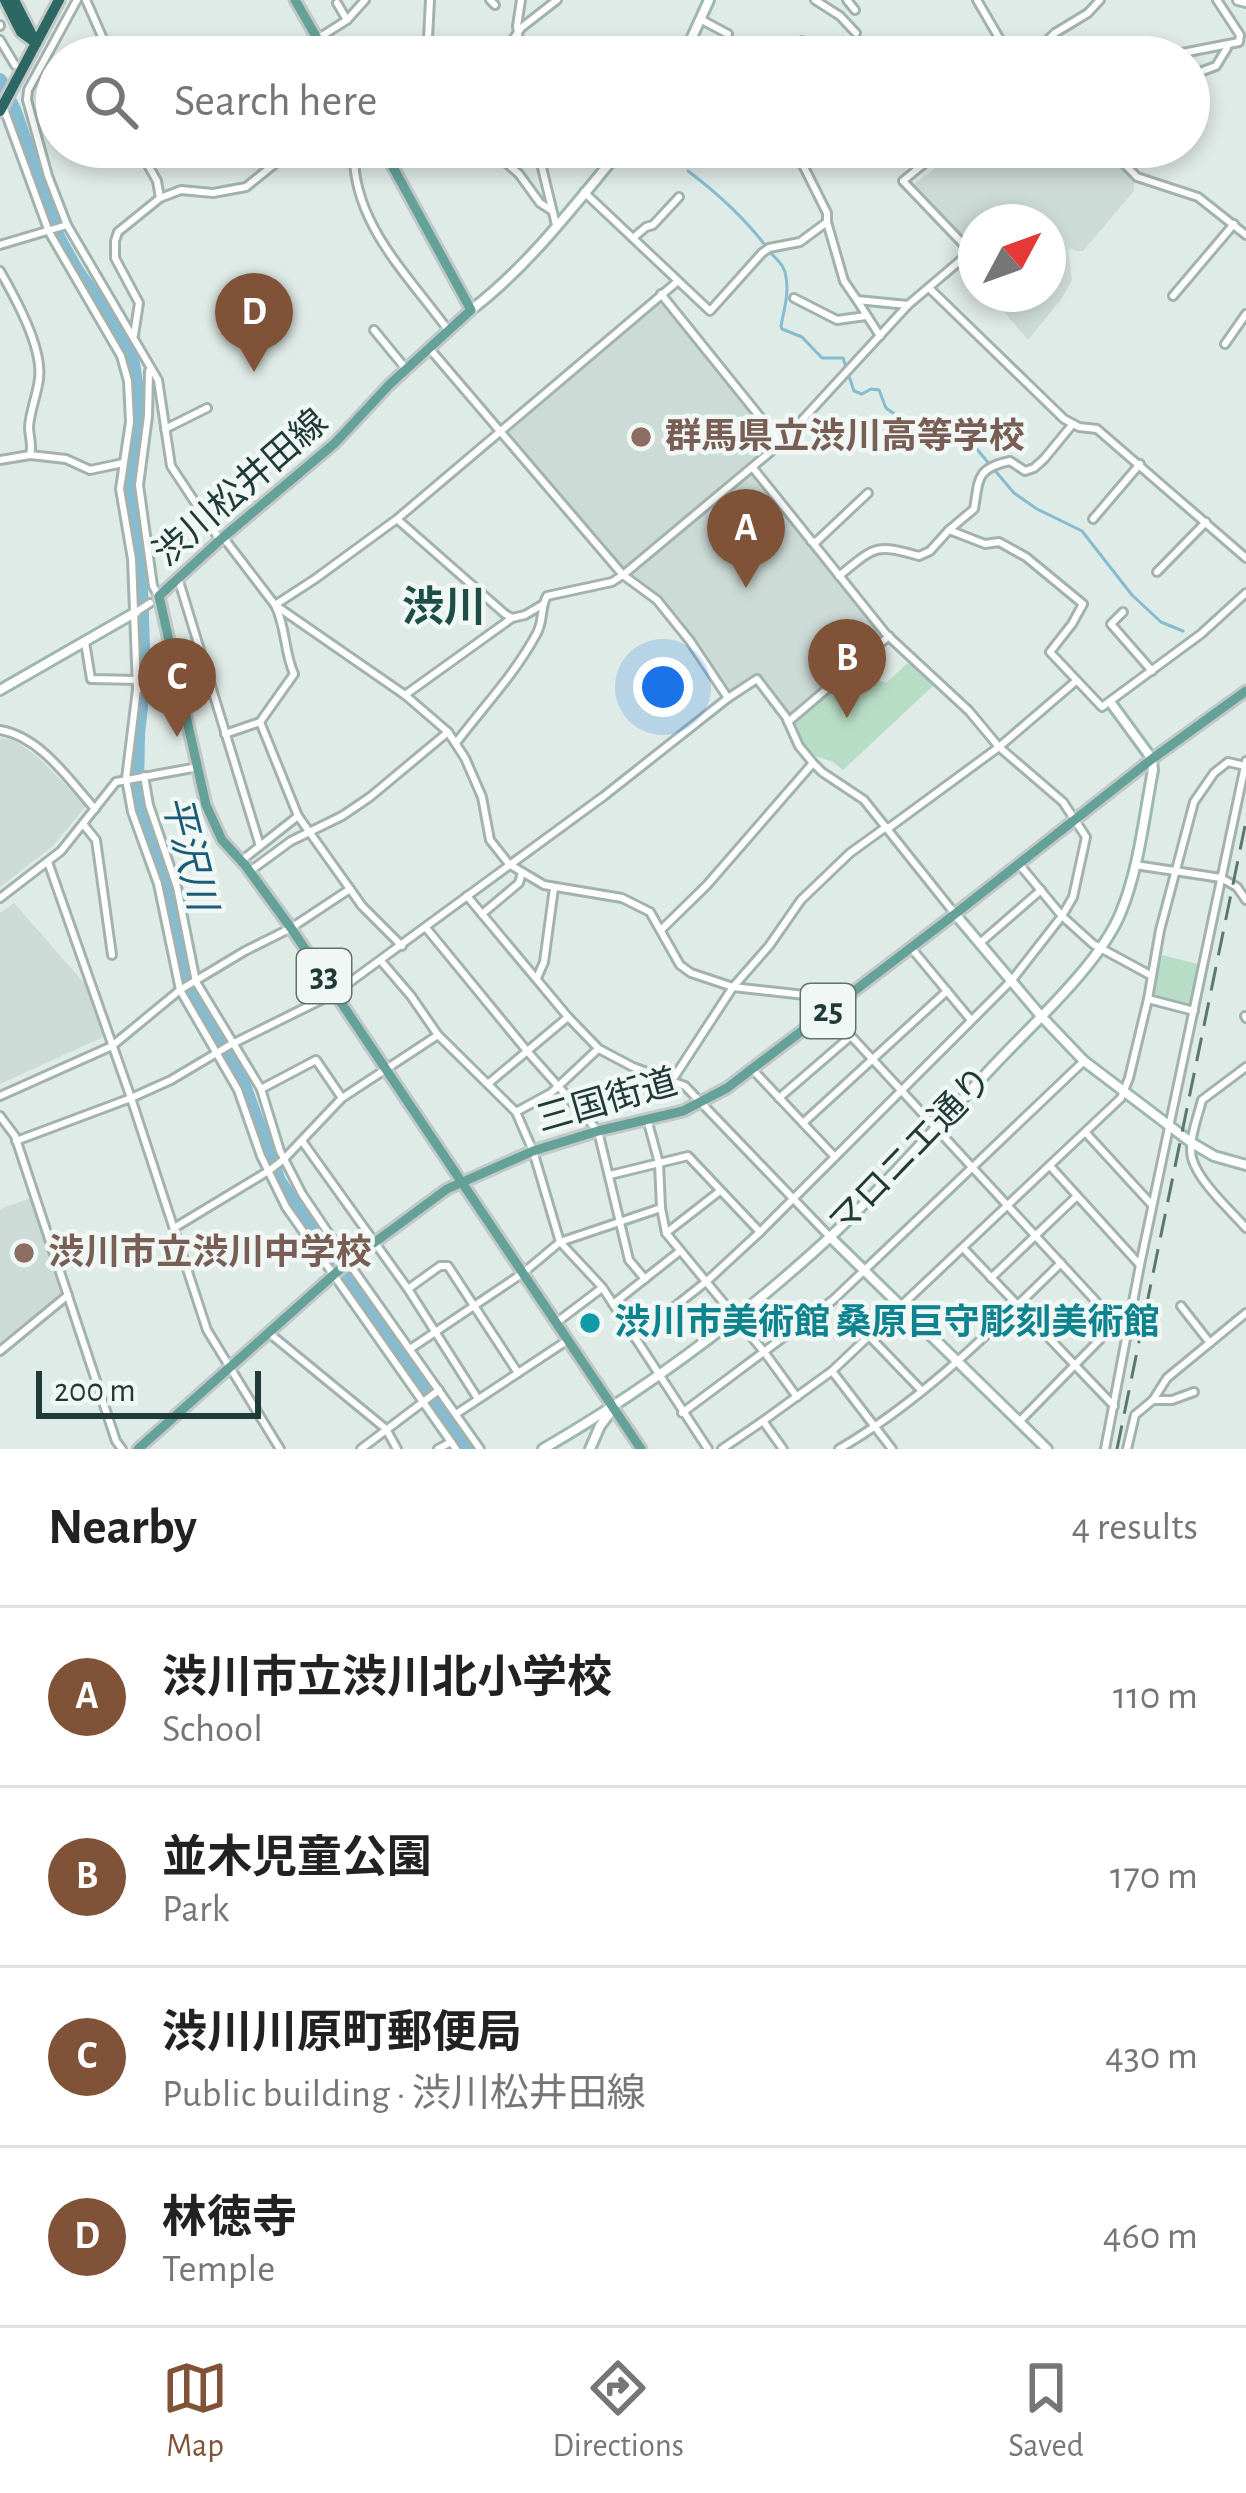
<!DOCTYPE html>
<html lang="en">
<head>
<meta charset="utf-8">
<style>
  :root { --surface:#fff; --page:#f6f6f6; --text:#222; --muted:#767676; --line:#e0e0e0; --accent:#805338 }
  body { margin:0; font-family:"Alegreya Sans","Noto Sans JP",sans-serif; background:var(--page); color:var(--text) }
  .compass { position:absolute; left:958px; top:204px; width:108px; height:108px; border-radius:50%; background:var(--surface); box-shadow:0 6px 18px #0003; rotate:49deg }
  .scale { position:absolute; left:36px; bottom:30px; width:225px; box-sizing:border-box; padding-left:12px; border:6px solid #203b37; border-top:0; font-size:33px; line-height:42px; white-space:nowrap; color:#203b37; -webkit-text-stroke:9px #f0f7f4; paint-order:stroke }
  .you { position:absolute; left:663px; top:687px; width:42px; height:42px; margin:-30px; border:9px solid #fff; border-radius:50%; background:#1a73e8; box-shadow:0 0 0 18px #1a73e833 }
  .badge { display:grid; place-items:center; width:78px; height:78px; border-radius:50%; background:var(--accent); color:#fff; font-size:39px; font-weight:700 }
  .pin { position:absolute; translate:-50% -99px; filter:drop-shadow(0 3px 6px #0008) }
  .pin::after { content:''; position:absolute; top:63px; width:42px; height:36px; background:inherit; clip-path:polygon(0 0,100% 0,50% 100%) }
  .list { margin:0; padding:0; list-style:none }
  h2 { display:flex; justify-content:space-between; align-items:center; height:156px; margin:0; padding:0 48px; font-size:51px }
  h2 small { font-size:39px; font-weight:400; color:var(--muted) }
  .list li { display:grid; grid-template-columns:78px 1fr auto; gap:36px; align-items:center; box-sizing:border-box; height:180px; padding:0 48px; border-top:3px solid var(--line) }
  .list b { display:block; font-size:45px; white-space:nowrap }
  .list p { margin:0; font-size:39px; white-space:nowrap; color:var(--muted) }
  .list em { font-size:39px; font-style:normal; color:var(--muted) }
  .icon { flex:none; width:66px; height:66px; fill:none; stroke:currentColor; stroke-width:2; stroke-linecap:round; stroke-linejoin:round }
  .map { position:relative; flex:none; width:1246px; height:1449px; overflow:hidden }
  .search { position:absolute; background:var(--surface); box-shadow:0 6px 18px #0003; left:36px; right:36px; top:36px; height:132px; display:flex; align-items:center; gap:30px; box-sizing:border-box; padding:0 42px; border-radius:66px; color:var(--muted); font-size:45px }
  .sheet { height:876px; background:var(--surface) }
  nav { display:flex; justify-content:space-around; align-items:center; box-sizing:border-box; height:168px; border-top:3px solid var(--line); background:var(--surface); font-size:33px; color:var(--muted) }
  nav a { display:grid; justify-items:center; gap:6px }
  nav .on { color:var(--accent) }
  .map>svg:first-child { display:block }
</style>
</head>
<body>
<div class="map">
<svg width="1246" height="1449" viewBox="0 0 1246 1449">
  <rect width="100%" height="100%" fill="#dfebe7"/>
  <g fill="#cddbd6">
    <polygon points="964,147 1103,147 1134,183 1134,191 1083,251 1076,251 1071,248 1068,250 1072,280 1062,298 1028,340 1001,308 1012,299 1009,294 1048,294 1048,222 976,222 976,259 974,249 916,195 915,183"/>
    <polygon points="662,301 777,443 623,570 505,430"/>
    <polygon points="751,473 885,637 790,718 756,675 730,692 691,636 660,600 633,577 631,573"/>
    <polygon points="0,738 12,739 37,756 86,806 52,847 0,887"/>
    <polygon points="14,903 85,984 103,1037 0,1084 0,913"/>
    <polygon points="31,1198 63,1296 0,1346 0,1209"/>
  </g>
  <g fill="#b8ddc6">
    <polygon points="910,661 935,684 843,770 833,762 809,754 792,721 853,671 886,683"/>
    <polygon points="1162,955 1201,965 1192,1007 1155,998 1152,995"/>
  </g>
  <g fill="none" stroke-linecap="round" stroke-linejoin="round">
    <path stroke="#86bcd1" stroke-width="3" d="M688,171c32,24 59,49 83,82 7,8 14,13 15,24 3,17 -2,33 -5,49l1,3 20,8 20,21h21l11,33 8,3 9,-5 8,1 7,18 20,14 58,12 50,59 23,16 45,22 50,64 29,27 22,9"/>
    <polyline stroke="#86bcd1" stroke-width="14" points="0,80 15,112 58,237 77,271 109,316 133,363 139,403 137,440 130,486 141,587 144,679 138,734 137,790 175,923 184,973 242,1080 279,1181 334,1263 467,1449"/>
    <g stroke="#a2b3af" stroke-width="12">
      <g id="street">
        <polyline points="77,0 28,90 27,100 48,176 67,225 158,380 171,466 220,540"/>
        <polyline points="86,0 111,57"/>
        <polyline points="490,0 495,5"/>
        <polyline points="521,0 517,26 521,57"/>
        <polyline points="815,0 840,16 856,33"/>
        <polyline points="847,0 855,10"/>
        <polyline points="977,0 1002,43 1015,57"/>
        <polyline points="337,3 347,20 365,0"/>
        <polyline points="700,19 728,34"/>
        <polyline points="0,25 0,26"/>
        <polyline points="317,39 347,20"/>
        <polyline points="0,40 15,65"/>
        <polyline points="427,57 430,0"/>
        <polyline points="501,57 521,28 557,0"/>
        <polyline points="795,57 802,41"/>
        <polyline points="1030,57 1055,33 1088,13 1100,0"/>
        <polyline points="1162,57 1239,42 1240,35 1217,0"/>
        <polyline points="1189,76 1216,66 1227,48"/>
        <polyline points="4,109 49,232 121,356 128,381 130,422 120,489 132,559 137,689 126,779 132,812 158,884 180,990 238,1090 261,1156 286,1207 456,1449"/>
        <polyline points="138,147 157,181 160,198"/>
        <path d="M354,147c-4,74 54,128 94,183"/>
        <polyline points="488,147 519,174 540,203 551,210"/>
        <polyline points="537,147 556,225"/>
        <polyline points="794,147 827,213 827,222"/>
        <polyline points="1108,147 1137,177 1198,197 1246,235"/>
        <polyline points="584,192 710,311 762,253 769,248 800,242 827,222 844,281 857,300 908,305"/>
        <polyline points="633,238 646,227 653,225 679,197"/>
        <polyline points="0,245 67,225"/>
        <path d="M0,271c16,28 43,77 39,108 -2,16 -9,32 -10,48 0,10 4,17 1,28l-30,5"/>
        <polyline points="929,288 1064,419 1079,427 1097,429 1246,558"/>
        <polyline points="661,294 781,443"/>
        <polyline points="1173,296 1234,224"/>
        <polyline points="794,298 837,320 866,316"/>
        <polyline points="857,300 880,336"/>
        <polyline points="374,330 406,369"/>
        <polyline points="134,335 139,303 115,258 115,241 118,232 160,198 181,190 213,193 246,187 282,158 312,147"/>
        <polyline points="1225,344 1246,314"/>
        <polyline points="429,348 623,575 657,600 690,641 728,698"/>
        <polyline points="149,371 148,416 139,485 153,586 158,595"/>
        <polyline points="165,429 207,408"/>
        <polyline points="30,455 66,459 90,470 123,463"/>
        <polyline points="1093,519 1140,464"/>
        <polyline points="398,520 505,614 512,618 525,615 542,605"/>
        <path d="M949,530l25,-21c5,-28 1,-41 36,-48l15,10 9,-3 10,-9 28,-34"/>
        <polyline points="223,537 275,605 405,695 448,732 465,758 482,797 490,840 509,864 544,885 622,898 650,912 680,965 691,973 733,987 814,996 1127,1335"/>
        <polyline points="811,541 816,542 868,493"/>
        <polyline points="1157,572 1206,522"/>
        <path d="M839,576c36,-29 35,-33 80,-20l11,-5 19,-21 36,14 14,-2 27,15 57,47 -11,20 -22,28 52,55 99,-73 45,-41"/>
        <polyline points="178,578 260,846"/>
        <polyline points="136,612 150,603"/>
        <polyline points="1123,612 1111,624 1152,671"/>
        <polyline points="85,642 91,679 137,680"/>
        <polyline points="137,689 180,688 209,679"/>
        <polyline points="405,695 512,618"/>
        <polyline points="788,722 889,636"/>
        <path d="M0,730c41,7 69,50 95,79"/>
        <path d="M225,734l35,-12 34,-48c-10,-22 -8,-48 -19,-69l40,-26 82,-60 281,-238"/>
        <path d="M456,743c28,-37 59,-69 81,-110 7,-13 3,-25 10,-37l65,-14 11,-7 158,-132 127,-138 60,-51 -1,-6 -64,-67 41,-34"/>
        <polyline points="144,776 149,805 177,887 196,982 261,1089 280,1151 302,1194 348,1262 480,1449"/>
        <polyline points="83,824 96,840 112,955"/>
        <polyline points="241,861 298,816"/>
        <polyline points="48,862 131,1098 207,1330 280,1449"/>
        <polyline points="1019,864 1062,916 1093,944 1152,976"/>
        <polyline points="1135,865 1221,878 1237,887 1246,900"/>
        <polyline points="250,871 291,841 342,816 370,797 448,732"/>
        <polyline points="350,889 362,906 402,946"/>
        <polyline points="467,896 568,1017 599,1049 633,1067 685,1086 830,1237"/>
        <polyline points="0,898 61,851 116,782 198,767"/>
        <polyline points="482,914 519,883 522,872"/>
        <polyline points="427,929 527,1051 598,1131 629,1260 645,1279"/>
        <polyline points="662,929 707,885 813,763"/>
        <polyline points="980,943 1041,890"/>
        <polyline points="912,949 971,1020"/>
        <polyline points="381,961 411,996 438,1035 516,1112 533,1151 560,1242 523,1273 410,1349"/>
        <polyline points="537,978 544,962 554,888"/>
        <polyline points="1148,999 1194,1011"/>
        <polyline points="1245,1016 1246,1018"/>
        <path d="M1246,1067l-44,33c-4,16 -14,41 -10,58 6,23 38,52 54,70"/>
        <polyline points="752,1069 835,1157"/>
        <polyline points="671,1082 733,987 769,946 801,900 850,853 886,827 890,827 999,747 1076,681"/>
        <polyline points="489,1083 568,1017"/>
        <polyline points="261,1089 316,1060 342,1098"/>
        <polyline points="0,1096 112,1046 180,990 245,951 291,928 350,889 298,816 260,722"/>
        <polyline points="779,1098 851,1036"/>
        <polyline points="516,1112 551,1093 598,1049"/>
        <polyline points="0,1116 15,1136 116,1441 122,1449"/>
        <polyline points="647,1119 659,1163 661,1208 666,1233 765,1353 797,1397"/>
        <polyline points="803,1123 947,991"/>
        <polyline points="1086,1133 1152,1205"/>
        <polyline points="16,1141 131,1098 171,1080 230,1045 335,993 604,796 728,698 757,679 786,717 799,746 813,763 822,772 864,800 955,914"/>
        <polyline points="302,1141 408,1289 478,1399"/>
        <polyline points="1051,1167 1140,1265"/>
        <polyline points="610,1175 688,1156 760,1232"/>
        <polyline points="661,1208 560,1242 602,1287 708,1449"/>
        <polyline points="174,1228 270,1170 284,1159 342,1098 438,1035"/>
        <polyline points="666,1233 720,1191"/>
        <polyline points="964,1249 1114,1406"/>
        <polyline points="991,1278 1077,1196"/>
        <polyline points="408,1289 440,1266 448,1266 518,1373"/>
        <polyline points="613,1304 680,1251"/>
        <polyline points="1181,1306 1210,1343"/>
        <polyline points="557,1322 602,1288"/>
        <polyline points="269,1333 386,1429 397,1449"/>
        <polyline points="870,1337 922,1391"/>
        <polyline points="635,1338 707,1281 760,1232 1012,980 1062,916 1073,897 1086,837 1063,802 999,747 969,711 886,634 753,468"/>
        <polyline points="0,1351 68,1295"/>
        <polyline points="832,1371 892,1449"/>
        <polyline points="1153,1400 1172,1400 1194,1392"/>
        <polyline points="682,1413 833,1300 1084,1061"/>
        <polyline points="456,1414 568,1340"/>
        <polyline points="1019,1422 1116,1323"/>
        <polyline points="361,1449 439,1390"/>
        <polyline points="438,1449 451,1442"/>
        <polyline points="722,1449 763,1421"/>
        <polyline points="783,1449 763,1421 832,1371 1121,1098 1129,1078 1148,999 1160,930 1194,802 1214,773 1228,762 1245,766"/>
        <path d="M839,1449c84,-49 152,-118 222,-186"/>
        <polyline points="1105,1449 1140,1265 1246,761"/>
        <polyline points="1127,1449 1135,1415 1153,1400 1167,1378 1246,1313"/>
      </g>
    </g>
    <g stroke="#9eb7b1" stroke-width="14">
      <g id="secondary">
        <polyline points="1238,0 1246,2"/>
        <polyline points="683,57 709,0"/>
        <path d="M471,310c59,-45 104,-106 152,-163"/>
        <polyline points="0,690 136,612"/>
        <polyline points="955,914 1041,1016 1084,1061 1192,1143 1214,1156 1246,1165"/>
        <polyline points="830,1237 1047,1449"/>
        <path d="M543,1449c102,-59 199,-131 286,-211 59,-55 114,-119 170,-178 38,-40 102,-98 122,-148 18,-44 23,-95 32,-142l-1,-11 -41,-56"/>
        <polyline points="590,1449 600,1426 609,1414"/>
      </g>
    </g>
    <g stroke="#c1c8c7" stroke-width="15">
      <g id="primary">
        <polyline points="295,0 328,57"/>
        <polyline points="382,147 471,310 390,384 335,443 220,540 159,596 206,805 222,840 245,865 291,928 641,1449"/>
        <polyline points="138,1449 348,1262 447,1189 533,1151 598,1131 683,1111 727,1088 955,914 1152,759 1246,691"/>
      </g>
    </g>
    <g stroke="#c1c8c7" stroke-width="16">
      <g id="highway">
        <polyline points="5,0 21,32 36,43"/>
        <polyline points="14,0 36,43"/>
        <polyline points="0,111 59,0"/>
      </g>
    </g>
    <use href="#street" stroke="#fff" stroke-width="6"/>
    <use href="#secondary" stroke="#fff" stroke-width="8"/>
    <use href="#primary" stroke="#63a199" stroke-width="9"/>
    <use href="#highway" stroke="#2c6763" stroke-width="10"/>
    <polyline stroke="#5a7773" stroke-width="3" stroke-dasharray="24 12" stroke-linecap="butt" points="1117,1449 1246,821"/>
  </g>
  <g fill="#8d6e63" stroke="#f0f7f4" stroke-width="4.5">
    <circle cx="641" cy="437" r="12"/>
    <circle cx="24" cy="1253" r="12"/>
  </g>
  <circle fill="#0f9aa8" stroke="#f0f7f4" stroke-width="4.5" cx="590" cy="1323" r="12"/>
  <g text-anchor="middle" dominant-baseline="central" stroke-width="9" stroke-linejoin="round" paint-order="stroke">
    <g fill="#f0f7f4" stroke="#5e7370" stroke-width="3">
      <rect x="297" y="949" width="54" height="54" rx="9"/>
      <rect x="801" y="984" width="54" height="54" rx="9"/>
    </g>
    <g font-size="33" font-weight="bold" fill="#203b37">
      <text x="324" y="976">33</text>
      <text x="828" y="1011">25</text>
    </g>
    <g font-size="36" font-weight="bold" fill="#785e54" stroke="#f0f7f4" text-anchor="start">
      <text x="665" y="437">群馬県立渋川高等学校</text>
      <text x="48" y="1253">渋川市立渋川中学校</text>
    </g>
    <g font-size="36" fill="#203b37" stroke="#f0f7f4">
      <text transform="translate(241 488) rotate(-41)">渋川松井田線</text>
      <text transform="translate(607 1101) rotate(-16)">三国街道</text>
      <text transform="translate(911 1151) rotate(-46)">マロニエ通り</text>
    </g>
    <g font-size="36" font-weight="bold" fill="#0d838f" stroke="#f0f7f4" text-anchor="start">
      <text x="614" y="1323">渋川市美術館 桑原巨守彫刻美術館</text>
    </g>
    <g font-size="39" font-style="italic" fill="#1a5c77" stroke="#f0f7f4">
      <text transform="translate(188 853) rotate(76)">平沢川</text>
    </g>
    <g font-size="42" font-weight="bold" fill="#1c4d47" stroke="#f0f7f4">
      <text x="444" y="608">渋川</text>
    </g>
  </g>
</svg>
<svg class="compass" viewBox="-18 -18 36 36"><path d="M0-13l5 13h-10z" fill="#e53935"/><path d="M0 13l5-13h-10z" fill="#767676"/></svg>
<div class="scale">200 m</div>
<div class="you"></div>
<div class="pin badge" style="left:746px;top:588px">A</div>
<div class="pin badge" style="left:847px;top:718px">B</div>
<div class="pin badge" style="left:177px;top:737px">C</div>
<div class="pin badge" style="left:254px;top:372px">D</div>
<div class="search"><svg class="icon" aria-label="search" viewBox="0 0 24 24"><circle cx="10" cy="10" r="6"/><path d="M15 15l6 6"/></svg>Search here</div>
</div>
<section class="sheet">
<h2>Nearby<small>4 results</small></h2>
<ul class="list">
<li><span class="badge">A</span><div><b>渋川市立渋川北小学校</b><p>School</p></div><em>110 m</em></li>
<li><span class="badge">B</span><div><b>並木児童公園</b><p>Park</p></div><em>170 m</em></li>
<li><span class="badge">C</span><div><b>渋川川原町郵便局</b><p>Public building · 渋川松井田線</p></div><em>430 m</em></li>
<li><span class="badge">D</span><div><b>林徳寺</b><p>Temple</p></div><em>460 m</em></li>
</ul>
</section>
<nav>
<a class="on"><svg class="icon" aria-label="map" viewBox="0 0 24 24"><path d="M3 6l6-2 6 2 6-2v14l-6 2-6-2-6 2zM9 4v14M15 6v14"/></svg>Map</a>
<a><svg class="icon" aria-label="directions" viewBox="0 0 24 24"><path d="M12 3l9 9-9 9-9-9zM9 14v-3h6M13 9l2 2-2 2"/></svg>Directions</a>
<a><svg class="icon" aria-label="saved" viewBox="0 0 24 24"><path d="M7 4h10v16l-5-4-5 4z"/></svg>Saved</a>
</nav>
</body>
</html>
